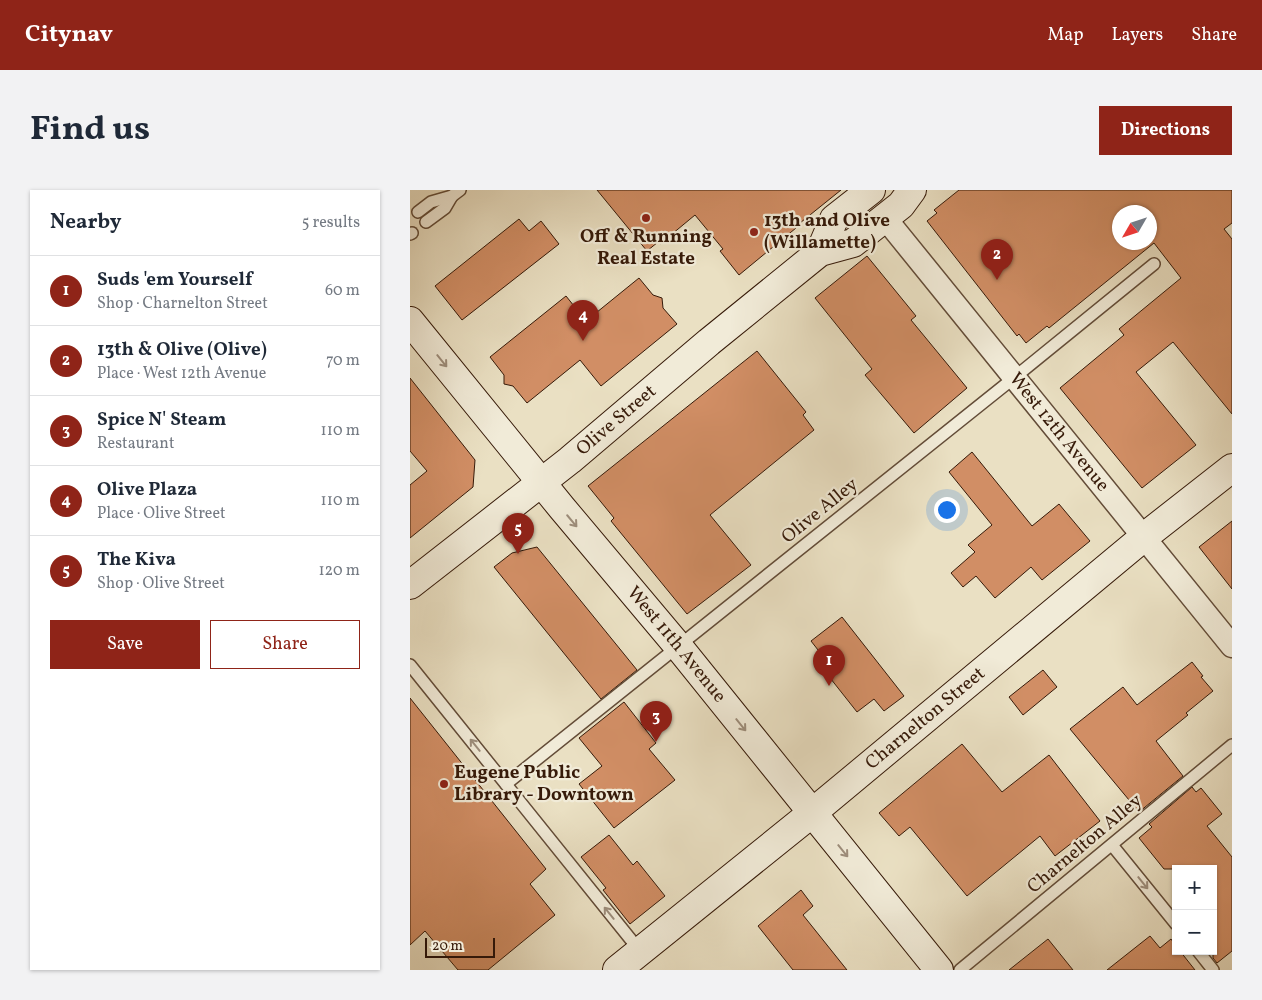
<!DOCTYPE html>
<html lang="en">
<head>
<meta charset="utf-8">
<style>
  :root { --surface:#fff; --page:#f2f2f3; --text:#1f2937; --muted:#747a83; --line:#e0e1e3; --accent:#8f2418 }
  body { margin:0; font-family:Vollkorn,serif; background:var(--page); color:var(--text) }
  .controls { position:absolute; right:15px; bottom:15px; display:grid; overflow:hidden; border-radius:0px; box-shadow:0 1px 4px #0004 }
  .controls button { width:45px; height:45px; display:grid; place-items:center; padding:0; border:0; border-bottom:1px solid var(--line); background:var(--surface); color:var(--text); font:25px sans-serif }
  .compass { position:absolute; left:702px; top:15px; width:45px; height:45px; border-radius:50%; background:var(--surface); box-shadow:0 1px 4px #0004; rotate:231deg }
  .scale { position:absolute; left:15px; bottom:12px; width:70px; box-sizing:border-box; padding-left:5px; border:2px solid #361a09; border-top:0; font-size:14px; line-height:18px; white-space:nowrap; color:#361a09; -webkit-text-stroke:4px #f1ebd8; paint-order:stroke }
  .you { position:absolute; left:536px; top:319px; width:18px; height:18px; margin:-12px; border:4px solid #fff; border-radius:50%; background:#1a73e8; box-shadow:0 0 0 8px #1a73e833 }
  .badge { display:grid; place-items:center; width:32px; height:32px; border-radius:50%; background:var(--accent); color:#fff; font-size:16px; font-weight:700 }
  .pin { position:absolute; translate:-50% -41px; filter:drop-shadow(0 1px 2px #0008) }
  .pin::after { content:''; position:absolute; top:26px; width:18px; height:15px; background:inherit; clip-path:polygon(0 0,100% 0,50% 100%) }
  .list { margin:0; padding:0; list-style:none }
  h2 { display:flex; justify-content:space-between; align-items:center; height:65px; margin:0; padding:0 20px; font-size:21px }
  h2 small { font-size:16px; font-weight:400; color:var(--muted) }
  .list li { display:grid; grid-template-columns:32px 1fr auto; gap:15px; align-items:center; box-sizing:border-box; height:70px; padding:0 20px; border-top:1px solid var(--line) }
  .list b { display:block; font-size:19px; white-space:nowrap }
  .list p { margin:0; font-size:16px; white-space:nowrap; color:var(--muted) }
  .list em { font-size:16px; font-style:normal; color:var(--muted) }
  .actions { display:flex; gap:10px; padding:15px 20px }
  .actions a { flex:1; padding:11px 0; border:1px solid var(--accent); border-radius:0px; text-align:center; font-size:18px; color:var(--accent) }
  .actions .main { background:var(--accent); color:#fff }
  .map { position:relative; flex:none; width:822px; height:780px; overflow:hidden; border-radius:0px }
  header { display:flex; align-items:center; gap:30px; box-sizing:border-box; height:70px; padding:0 25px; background:var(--accent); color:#fff }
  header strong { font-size:24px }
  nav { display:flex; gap:28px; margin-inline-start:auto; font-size:18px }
  .intro { display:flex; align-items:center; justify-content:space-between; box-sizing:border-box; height:120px; padding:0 30px }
  h1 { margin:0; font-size:35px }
  .button { padding:12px 22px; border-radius:0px; background:var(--accent); color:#fff; font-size:18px; font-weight:700 }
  main { display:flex; gap:30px; padding:0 30px }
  aside { flex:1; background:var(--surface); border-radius:0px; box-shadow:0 1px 4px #0004 }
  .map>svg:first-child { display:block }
</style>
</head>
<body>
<header>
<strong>Citynav</strong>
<nav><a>Map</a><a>Layers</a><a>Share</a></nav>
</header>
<div class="intro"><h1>Find us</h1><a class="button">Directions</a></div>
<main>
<aside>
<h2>Nearby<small>5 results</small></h2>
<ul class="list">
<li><span class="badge">1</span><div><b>Suds 'em Yourself</b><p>Shop · Charnelton Street</p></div><em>60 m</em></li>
<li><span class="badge">2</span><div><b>13th &amp; Olive (Olive)</b><p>Place · West 12th Avenue</p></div><em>70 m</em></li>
<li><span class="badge">3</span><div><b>Spice N' Steam</b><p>Restaurant</p></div><em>110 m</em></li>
<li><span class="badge">4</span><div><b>Olive Plaza</b><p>Place · Olive Street</p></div><em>110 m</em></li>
<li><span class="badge">5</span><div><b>The Kiva</b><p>Shop · Olive Street</p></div><em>120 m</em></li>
</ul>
<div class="actions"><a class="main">Save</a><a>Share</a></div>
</aside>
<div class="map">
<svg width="822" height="780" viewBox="0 0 822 780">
  <rect width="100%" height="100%" fill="#eae0c3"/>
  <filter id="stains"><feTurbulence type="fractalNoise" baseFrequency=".004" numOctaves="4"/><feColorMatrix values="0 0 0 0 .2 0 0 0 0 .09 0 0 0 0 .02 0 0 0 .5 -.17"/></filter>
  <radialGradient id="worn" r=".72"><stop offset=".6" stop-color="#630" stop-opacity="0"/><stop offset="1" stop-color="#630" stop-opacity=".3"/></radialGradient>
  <g fill="#d18e65" stroke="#361a09" fill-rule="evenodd">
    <polygon points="187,0 431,0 385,37 386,38 329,85 310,61 313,59 285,25 250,54 248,52 237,61"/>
    <path d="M549,0h273v33l-8,6 8,10v175l-59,-72 -37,30 60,73 -54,43 -82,-100 64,-53 -5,-6 62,-51 -27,-35 -105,85 -2,-2 -21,17 -7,-9 -2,2 -90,-115 10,-8 -3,-3zM710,22h30v30h-30z"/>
    <polygon points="109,29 119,41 131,31 149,54 52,130 25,96"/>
    <polygon points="457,66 506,126 501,130 557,198 504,243 455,185 462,179 405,108"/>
    <polygon points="229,88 243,105 252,108 253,118 267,134 191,196 170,170 117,213 103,196 94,194 94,185 80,167 156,106 176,131"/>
    <polygon points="347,161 396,222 393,225 404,240 300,325 341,375 277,424 201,331 204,328 178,296"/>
    <polygon points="0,188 65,270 63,297 0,348 0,295 17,281 0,261"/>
    <polygon points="562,262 622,336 649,314 680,351 632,390 621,377 585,408 566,386 553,397 541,383 565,362 558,355 582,335 539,282"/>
    <polygon points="822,331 822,399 789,357"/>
    <polygon points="127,357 227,480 191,509 84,377 102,363"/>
    <polygon points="432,427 494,506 474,521 464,509 447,522 413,479 419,474 401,451"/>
    <polygon points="782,472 793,486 791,487 803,501 776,523 778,525 746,551 773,586 729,622 660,539 713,497 727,515"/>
    <polygon points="633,480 647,497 613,525 599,507"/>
    <polygon points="0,508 136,679 120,694 145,725 78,780 48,780 15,741 0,755"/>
    <polygon points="214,512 246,553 239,559 265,590 204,638 169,594 192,576 169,548"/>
    <polygon points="552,554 592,602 639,565 690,631 645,666 630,646 557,706 500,637 489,646 469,623"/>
    <polygon points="782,597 786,602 791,598 812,624 797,636 822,667 822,761 807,773 803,768 803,679 754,679 729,648 742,637 739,634"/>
    <polygon points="199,645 223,675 227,671 255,706 220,734 193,700 196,698 171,667"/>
    <polygon points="391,700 403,716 393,725 437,780 383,780 348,736"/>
    <polygon points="740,746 750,758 761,749 766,756 766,761 770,761 785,780 697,780"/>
    <polygon points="638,749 663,780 599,780"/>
  </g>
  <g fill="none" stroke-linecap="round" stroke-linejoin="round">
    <g stroke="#634c38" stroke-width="14">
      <g id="lane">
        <polyline points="8,22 21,12 42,6 50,0"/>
        <polyline points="16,32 35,18 42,6"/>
        <polyline points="0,44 2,43"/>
        <polyline points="0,475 230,761"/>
        <polyline points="96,594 605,187 744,74"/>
        <polyline points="702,655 766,734"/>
        <polyline points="788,761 803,780"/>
        <polyline points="550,780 822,555"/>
      </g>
    </g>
    <g stroke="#634c38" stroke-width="25">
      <g id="street">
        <path id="s1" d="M475,28l347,428"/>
      </g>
    </g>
    <g stroke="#361a09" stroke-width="30">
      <g id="secondary">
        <polyline points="410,62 424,29 461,0"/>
        <path id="s2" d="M0,131l152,187 116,138 261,324"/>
        <path id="s3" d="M0,395l160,-125 139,-118 111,-90 33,-9 48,-38 11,-15"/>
        <path id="s4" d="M207,780l195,-157 332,-276 88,-69"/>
      </g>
    </g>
    <use href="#lane" stroke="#f1ebd8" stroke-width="11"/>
    <use href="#street" stroke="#f1ebd8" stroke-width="22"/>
    <use href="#secondary" stroke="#f1ebd8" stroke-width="28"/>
  </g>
  <defs><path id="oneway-shaft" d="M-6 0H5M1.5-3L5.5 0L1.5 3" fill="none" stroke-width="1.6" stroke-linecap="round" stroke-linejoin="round" transform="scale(1.25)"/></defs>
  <g stroke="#9d8d7b">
    <use href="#oneway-shaft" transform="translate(32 171) rotate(51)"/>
    <use href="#oneway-shaft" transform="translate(162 331) rotate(50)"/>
    <use href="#oneway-shaft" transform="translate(331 535) rotate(51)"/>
    <use href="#oneway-shaft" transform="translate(65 555) rotate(-129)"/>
    <use href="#oneway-shaft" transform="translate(433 661) rotate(51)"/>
    <use href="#oneway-shaft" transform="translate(733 693) rotate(51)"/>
    <use href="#oneway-shaft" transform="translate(199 723) rotate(-129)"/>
  </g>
  <g fill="#8f2418" stroke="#f1ebd8" stroke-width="2">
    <circle cx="236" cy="28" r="5"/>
    <circle cx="344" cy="42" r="5"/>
    <circle cx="34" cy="594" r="5"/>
  </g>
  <g text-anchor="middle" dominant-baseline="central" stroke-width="4.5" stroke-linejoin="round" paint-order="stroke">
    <g font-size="19" font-weight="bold" fill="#361a09" stroke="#f1ebd8" text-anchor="start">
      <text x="354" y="31">13th and Olive<tspan x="354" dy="22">(Willamette)</tspan></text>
      <text x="236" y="47" text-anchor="middle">Off &amp; Running<tspan x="236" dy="22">Real Estate</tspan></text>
      <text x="44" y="583">Eugene Public<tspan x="44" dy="22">Library - Downtown</tspan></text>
    </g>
    <g font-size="19" fill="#361a09" stroke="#f1ebd8">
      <text stroke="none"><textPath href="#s3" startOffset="264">Olive Street</textPath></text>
      <text stroke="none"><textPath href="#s1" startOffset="276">West 12th Avenue</textPath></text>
      <text transform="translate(410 321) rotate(-39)">Olive Alley</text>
      <text stroke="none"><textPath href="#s2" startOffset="419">West 11th Avenue</textPath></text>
      <text stroke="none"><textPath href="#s4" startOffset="398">Charnelton Street</textPath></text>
      <text transform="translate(675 654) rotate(-40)">Charnelton Alley</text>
    </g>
  </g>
  <rect width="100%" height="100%" filter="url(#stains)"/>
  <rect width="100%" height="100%" fill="url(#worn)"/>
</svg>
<div class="controls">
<button>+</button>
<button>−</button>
</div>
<svg class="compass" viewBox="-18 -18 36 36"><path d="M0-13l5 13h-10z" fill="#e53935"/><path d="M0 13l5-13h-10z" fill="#747a83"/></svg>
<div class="scale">20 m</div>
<div class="you"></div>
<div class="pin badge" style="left:419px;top:496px">1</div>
<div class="pin badge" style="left:587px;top:90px">2</div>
<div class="pin badge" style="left:246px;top:552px">3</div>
<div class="pin badge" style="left:173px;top:151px">4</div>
<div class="pin badge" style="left:108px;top:364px">5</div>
</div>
</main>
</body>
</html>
